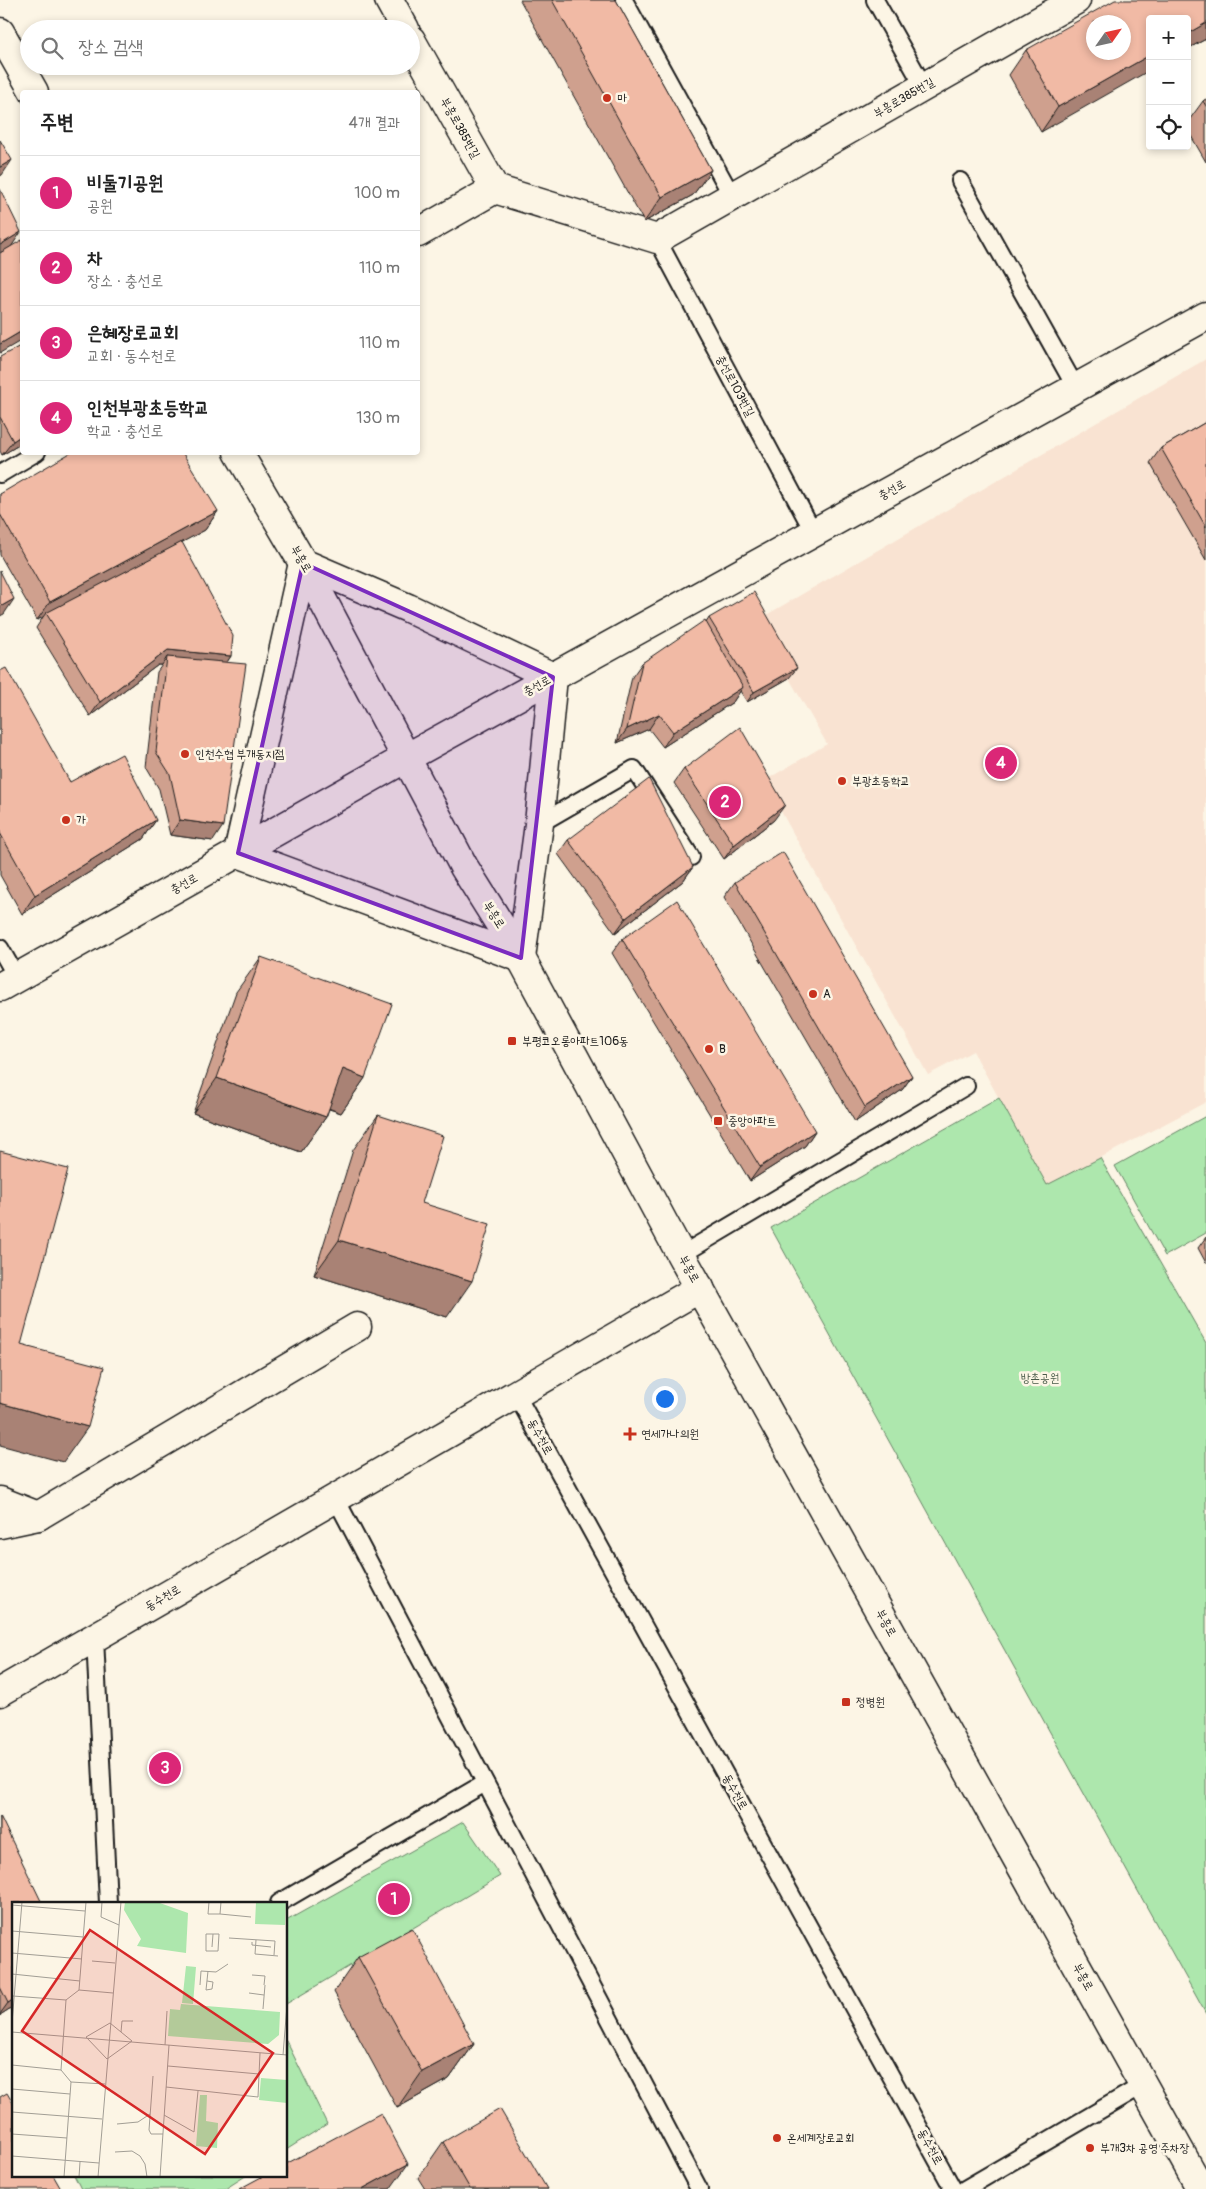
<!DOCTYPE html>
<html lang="ko">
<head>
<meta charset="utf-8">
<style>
  :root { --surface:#fff; --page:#f2f2f2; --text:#222; --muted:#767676; --line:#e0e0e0; --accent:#db2777 }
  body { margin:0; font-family:Pangolin,"Poor Story",sans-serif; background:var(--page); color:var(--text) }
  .controls { position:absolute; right:15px; top:15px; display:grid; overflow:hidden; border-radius:5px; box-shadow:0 2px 8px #0003 }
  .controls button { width:45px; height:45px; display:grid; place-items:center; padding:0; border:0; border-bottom:1px solid var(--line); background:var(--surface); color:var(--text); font:25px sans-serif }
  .compass { position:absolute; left:1086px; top:15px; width:45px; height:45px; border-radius:50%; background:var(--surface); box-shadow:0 2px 8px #0003; rotate:56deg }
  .you { position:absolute; left:664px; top:1398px; width:18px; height:18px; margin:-12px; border:4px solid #fff; border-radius:50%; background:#1a73e8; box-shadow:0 0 0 8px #1a73e833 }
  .badge { display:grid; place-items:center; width:32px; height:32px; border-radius:50%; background:var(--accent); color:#fff; font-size:16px; font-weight:700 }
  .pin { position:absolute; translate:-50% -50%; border:2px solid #fff; box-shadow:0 1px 5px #0006 }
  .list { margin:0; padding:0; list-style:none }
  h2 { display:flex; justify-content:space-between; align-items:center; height:65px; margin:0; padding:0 20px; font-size:21px }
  h2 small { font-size:16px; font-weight:400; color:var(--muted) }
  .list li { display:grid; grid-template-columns:32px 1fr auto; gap:15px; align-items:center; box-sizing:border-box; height:75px; padding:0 20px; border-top:1px solid var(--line) }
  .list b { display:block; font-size:19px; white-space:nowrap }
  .list p { margin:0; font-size:16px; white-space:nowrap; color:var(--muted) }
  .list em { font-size:16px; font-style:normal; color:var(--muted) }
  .icon { flex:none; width:28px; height:28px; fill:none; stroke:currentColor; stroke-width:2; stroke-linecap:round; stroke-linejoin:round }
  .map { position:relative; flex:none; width:1206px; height:2189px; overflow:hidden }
  .search { position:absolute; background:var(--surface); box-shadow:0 2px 8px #0003; left:20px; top:20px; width:400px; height:55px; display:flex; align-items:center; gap:12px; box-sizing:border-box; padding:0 18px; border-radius:28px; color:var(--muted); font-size:19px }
  .panel { position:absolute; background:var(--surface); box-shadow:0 2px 8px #0003; left:20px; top:90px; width:400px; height:365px; border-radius:5px }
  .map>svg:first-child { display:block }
</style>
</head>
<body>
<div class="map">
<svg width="1206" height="2189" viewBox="0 0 1206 2189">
  <rect width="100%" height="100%" fill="#fcf5e5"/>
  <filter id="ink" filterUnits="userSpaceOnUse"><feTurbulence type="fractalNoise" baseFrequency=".02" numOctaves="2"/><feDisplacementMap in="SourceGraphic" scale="10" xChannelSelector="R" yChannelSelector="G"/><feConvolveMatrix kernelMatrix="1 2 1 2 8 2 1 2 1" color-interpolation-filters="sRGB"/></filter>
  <g filter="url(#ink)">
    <polygon fill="#f9e3d2" points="1206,359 1206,1102 1047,1186 973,1051 928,1075 764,781 827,744 756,621"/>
    <g fill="#ade7ad" stroke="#648264">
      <polygon points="999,1098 1047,1185 1100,1158 1206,1343 1206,2014 771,1228"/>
      <polygon points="1206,1116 1206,1233 1165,1256 1115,1166"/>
      <polygon points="463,1822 500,1876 286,2004 286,1921"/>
      <polygon points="286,2040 327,2124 286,2150"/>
      <polygon points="74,2175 247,2175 225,2189 81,2189"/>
    </g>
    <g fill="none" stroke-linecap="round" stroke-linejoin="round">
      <g stroke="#1c1c1c" stroke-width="20">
        <g id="lane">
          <polyline points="624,0 732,196"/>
          <polyline points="875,0 924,87"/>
          <polyline points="960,181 1076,388"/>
          <polyline points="657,239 814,533"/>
          <polyline points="0,474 37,452"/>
          <polyline points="539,824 634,769 691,857"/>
          <polyline points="0,948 17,978"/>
          <polyline points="681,1255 966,1086"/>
          <polyline points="516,1394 953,2189"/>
          <polyline points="336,1499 699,2189"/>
          <polyline points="95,1638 108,1903"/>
          <polyline points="279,1903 485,1783"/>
          <polyline points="965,2189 1143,2085"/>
        </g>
      </g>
      <g stroke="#1c1c1c" stroke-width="31">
        <g id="street">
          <polyline points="389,0 405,29"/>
          <polyline points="411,40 495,189"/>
          <polyline points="418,233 495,189 657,239 1076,0"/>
          <polyline points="0,1501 38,1516"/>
          <polyline points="0,1524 38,1516 357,1327"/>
        </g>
      </g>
      <g stroke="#1c1c1c" stroke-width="31">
        <g id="secondary">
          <polyline points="0,32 34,92"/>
          <polyline points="238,452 303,563 464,867 521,958 681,1255 1201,2189"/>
          <polygon points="303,563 408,608 553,677 539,824 521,958 238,853"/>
          <polyline points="0,987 406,758 1206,316"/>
          <polyline points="0,1692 700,1288"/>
        </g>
      </g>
      <use href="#lane" stroke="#fcf5e5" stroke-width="16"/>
      <use href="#street" stroke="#fcf5e5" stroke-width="28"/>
      <use href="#secondary" stroke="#fcf5e5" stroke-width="28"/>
    </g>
    <g fill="#cfa08e" stroke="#1c1c1c">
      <polygon points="520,0 616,0 711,170 693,195 644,222"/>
      <polygon points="1206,0 1206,39 1187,49 1187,19 1041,132 1009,75 1026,50"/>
      <polygon points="1206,99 1206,162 1187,129 1187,123 1203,101"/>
      <polygon points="0,357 22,443 2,455 0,451"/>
      <polygon points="1206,422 1206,560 1150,463 1161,448"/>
      <polygon points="0,494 218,511 205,530 180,543 231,656 227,662 213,841 170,835 159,789 146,767 157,672 162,665 158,665 90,716 36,628 43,617 37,620 0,555"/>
      <polygon points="709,618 789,678 747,702 740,691 733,702 663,747 649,729 617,743 632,677 642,663 706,623"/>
      <polygon points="0,671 70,782 156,820 143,839 22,914 0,875"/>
      <polygon points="684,769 774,820 724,859 674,783"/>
      <polygon points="568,840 693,867 683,881 615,933 558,854"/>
      <polygon points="735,882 912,1076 902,1090 855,1122 724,897"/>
      <polygon points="622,939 815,1131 805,1146 750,1181 612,953"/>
      <polygon points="261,957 365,1078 341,1113 329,1109 326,1117 301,1152 193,1113 236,992"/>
      <polygon points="378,1115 422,1203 447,1317 314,1275 353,1150"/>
      <polygon points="1206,1237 1206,1263 1198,1248"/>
      <polygon points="0,1816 14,2007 0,2016"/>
      <polygon points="358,1957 474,2044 449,2079 397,2108 334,1992"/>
      <polygon points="443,2142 547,2189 425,2189 418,2178"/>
    </g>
    <g fill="#a98274" stroke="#1c1c1c">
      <polygon points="1206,23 1206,39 1187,49 1187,34"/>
      <polygon points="1150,55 1150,70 1041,132 1058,107"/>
      <polygon points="12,160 2,175 0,176 0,167"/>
      <polygon points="711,170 693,195 644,222 662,197"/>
      <polygon points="21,232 11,247 0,253 0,245"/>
      <polygon points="22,331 22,340 0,353 0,344"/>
      <polygon points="22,435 22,443 2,455 13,441"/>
      <polygon points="218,511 205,530 47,615 46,613 43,617 37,620 50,602"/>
      <polygon points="14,599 4,614 0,616 0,607"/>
      <polygon points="168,650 231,656 221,671 167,657 162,665 158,665 90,716 100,702"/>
      <polygon points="797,668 789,678 747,702 754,692"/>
      <polygon points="743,687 733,702 663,747 673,732"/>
      <polygon points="659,714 649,729 617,743 627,729"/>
      <polygon points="785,805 774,820 724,859 734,845"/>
      <polygon points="156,820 143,839 22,914 35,895"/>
      <polygon points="180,820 223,826 213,841 170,835"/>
      <polygon points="693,867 683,881 615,933 626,918"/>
      <polygon points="343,1069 365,1078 341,1113 318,1104"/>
      <polygon points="912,1076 902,1090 855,1122 865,1107"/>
      <polygon points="217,1078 326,1117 301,1152 193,1113"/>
      <polygon points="815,1131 805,1146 750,1181 760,1167"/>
      <polygon points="339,1240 472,1281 447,1317 314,1275"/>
      <polygon points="0,1403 88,1427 63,1462 0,1445"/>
      <polygon points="14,1999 14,2007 0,2016 0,2014 8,2003"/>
      <polygon points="474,2044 449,2079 397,2108 422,2072"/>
      <polygon points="408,2164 390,2189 362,2189"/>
    </g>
    <g fill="#f1baa5" stroke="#1c1c1c" fill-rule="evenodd">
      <polygon points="552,0 616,0 711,170 662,197"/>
      <path d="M1115,0h91v23l-19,11v-15h-37v36l-92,52 -32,-57zM1094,22h30v30h-30z"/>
      <polygon points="1206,99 1206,106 1203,101"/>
      <polygon points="0,140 12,160 0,167"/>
      <polygon points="0,189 21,232 0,245"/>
      <polygon points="22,240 22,331 0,344 0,253"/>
      <polygon points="22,345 22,435 13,441 0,417 0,357"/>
      <polygon points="1206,422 1206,527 1161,448"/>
      <polygon points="72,452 182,452 218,511 50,602 0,514 0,494"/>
      <polygon points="182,542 233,636 231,656 168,650 100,702 46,613"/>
      <polygon points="0,571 14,599 0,607"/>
      <polygon points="754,592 797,668 754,692 709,618"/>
      <polygon points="705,620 743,687 673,732 659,714 627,729 642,663"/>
      <polygon points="167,657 246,664 223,826 180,820 170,774 156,752"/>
      <polygon points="6,668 70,782 122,754 156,820 35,895 0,833 0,671"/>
      <polygon points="740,727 785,805 734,845 684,769"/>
      <polygon points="649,779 693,867 626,918 568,840"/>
      <polygon points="783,852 912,1076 865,1107 735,882"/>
      <polygon points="677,900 815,1131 760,1167 622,939"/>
      <polygon points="261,957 392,1004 365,1078 343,1069 326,1117 217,1078"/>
      <polygon points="378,1115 443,1136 422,1203 490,1224 472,1281 339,1240"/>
      <polygon points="0,1151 68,1169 21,1345 104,1367 88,1427 0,1403"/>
      <polygon points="0,1816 42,1903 14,1903 14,1999 8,2003 0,1987"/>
      <polygon points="412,1928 474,2044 422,2072 358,1957"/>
      <polygon points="7,2093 14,2105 14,2175 53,2175 61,2189 0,2189 0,2097"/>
      <polygon points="500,2109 547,2189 470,2189 443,2142"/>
      <polygon points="381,2113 408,2164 362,2189 239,2189 265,2175 286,2175 286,2164"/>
    </g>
  </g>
  <path fill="#7b2cbf" fill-opacity="0.2" stroke="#7b2cbf" stroke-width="4" stroke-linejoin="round" d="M303,563l250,114 -32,281 -283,-105z"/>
  <g fill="#c8321e" stroke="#fcf5e5" stroke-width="2">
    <circle cx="607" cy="98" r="5"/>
    <circle cx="185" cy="754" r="5"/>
    <circle cx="842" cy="781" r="5"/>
    <circle cx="66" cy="820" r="5"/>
    <circle cx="813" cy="994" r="5"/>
    <rect x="507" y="1036" width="10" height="10" rx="2.5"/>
    <circle cx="709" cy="1049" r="5"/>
    <rect x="713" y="1116" width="10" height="10" rx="2.5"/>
    <path d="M627.5 1426.5h5v5h5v5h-5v5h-5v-5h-5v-5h5z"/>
    <rect x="841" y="1697" width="10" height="10" rx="2.5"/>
    <circle cx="777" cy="2138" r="5"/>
    <circle cx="1090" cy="2148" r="5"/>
  </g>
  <g text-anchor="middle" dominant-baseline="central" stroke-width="5" stroke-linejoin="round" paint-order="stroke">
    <g font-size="12" fill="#1c1c1c" stroke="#fcf5e5" text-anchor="start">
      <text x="617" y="98">마</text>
      <text x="195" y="754">인천수협 부개동지점</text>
      <text x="852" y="781">부광초등학교</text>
      <text x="76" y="820">가</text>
      <text x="823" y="994">A</text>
      <text x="522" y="1041">부평코오롱아파트106동</text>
      <text x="719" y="1049">B</text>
      <text x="728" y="1121">중앙아파트</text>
      <text x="641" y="1434">연세가나의원</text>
      <text x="856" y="1702">정병원</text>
      <text x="787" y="2138">온세계장로교회</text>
      <text x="1100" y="2148">부개3차 공영 주차장</text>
    </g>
    <g font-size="12" fill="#1c1c1c" stroke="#fcf5e5">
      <text transform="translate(904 98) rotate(-30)">부흥로385번길</text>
      <text transform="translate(460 128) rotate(61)">부흥로385번길</text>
      <text transform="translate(735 386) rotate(62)">충선로103번길</text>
      <text transform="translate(892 490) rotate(-29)">충선로</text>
      <text transform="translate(301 559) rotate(60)">부흥로</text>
      <text transform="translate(537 686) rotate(-29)">충선로</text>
      <text transform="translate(184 884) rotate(-29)">충선로</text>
      <text transform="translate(494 915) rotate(58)">부흥로</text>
      <text transform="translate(689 1269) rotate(61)">부흥로</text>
      <text transform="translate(540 1437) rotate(61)">동수천로</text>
      <text transform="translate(163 1598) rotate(-30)">동수천로</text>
      <text transform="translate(886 1623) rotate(61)">부흥로</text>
      <text transform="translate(735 1792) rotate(61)">동수천로</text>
      <text transform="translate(1083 1977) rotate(61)">부흥로</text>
      <text transform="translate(930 2147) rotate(61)">동수천로</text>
    </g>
    <g font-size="12" fill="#485948" stroke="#fcf5e5">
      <text x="1040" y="1378">방촌공원</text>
    </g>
  </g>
  <g transform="translate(12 1902)">
    <rect width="275" height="275" fill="#fcf5e5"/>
    <path d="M113,0h32l31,11 -2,40 -49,-7 4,-7 -17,-29zM244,0h30l-1,23 -30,-1zM174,64l10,1 -3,37 -11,-1zM169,102l99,8 -1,23 -11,9 -100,-8 2,-27 10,1zM249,176l26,2v23l-28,-3zM188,193h7l-1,26 12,2 -1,25 -21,-2z" fill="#ade7ad"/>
    <path fill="none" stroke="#a29e95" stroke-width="1" d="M90,0l-1,15 18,8M197,0l-1,12h12l1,-12M0,3l73,6M208,12l31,3M0,29l71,6M217,36l46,3 -1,14M244,38l-1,14 23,2M240,40v3l19,2M200,45l1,-13h6l-1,17h-12v-17h7M0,51l70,6M80,59l23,2M0,72l68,7M240,73l13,1 -1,9M195,79l6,1 -1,7 -6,1 2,-19M188,83l1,-14 15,1 12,-8M67,88l34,3M237,91l15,2M1,94l53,4M251,107l2,-24M0,121l10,-121M98,121l22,18 -25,18 -21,-22zM0,130l275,23M109,130l1,-11h11M153,143l2,-34M271,153l4,-50M0,163l49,5M156,164l91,8M141,174l-4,54 2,4h12M59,180l34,2M154,185l92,10 2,-44M0,187l58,5M0,210l90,7M152,213l30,17 4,-41M105,222l21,-2 12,-8M0,232l55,4M103,250l17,-1 8,5 5,8 2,13M0,254l87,7M52,275l7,-95 -10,-12 5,-70 13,-10 7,-88M67,275l1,-15M86,275l23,-275M148,275l9,-132"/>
    <path fill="#d62828" fill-opacity="0.15" stroke="#d62828" stroke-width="2.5" d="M78,28l183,123 -68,101 -183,-123z"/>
    <rect width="275" height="275" fill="none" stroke="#1c1c1c" stroke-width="2.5"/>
  </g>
</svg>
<div class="controls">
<button>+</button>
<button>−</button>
<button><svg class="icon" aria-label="locate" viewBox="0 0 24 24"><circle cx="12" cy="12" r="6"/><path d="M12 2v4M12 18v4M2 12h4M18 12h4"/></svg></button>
</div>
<svg class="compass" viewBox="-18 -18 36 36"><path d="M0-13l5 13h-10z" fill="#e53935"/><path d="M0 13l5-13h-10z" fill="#767676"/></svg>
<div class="you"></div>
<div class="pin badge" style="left:394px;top:1899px">1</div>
<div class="pin badge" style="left:725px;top:802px">2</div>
<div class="pin badge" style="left:165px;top:1768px">3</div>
<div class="pin badge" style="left:1001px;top:763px">4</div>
<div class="search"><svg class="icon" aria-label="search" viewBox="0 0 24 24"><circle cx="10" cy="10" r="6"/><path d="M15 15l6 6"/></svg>장소 검색</div>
<section class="panel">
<h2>주변<small>4개 결과</small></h2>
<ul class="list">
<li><span class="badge">1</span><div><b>비둘기공원</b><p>공원</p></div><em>100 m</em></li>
<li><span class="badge">2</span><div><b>차</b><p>장소 · 충선로</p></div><em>110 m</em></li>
<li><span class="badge">3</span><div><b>은혜장로교회</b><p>교회 · 동수천로</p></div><em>110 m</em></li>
<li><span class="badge">4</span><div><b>인천부광초등학교</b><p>학교 · 충선로</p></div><em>130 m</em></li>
</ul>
</section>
</div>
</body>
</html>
